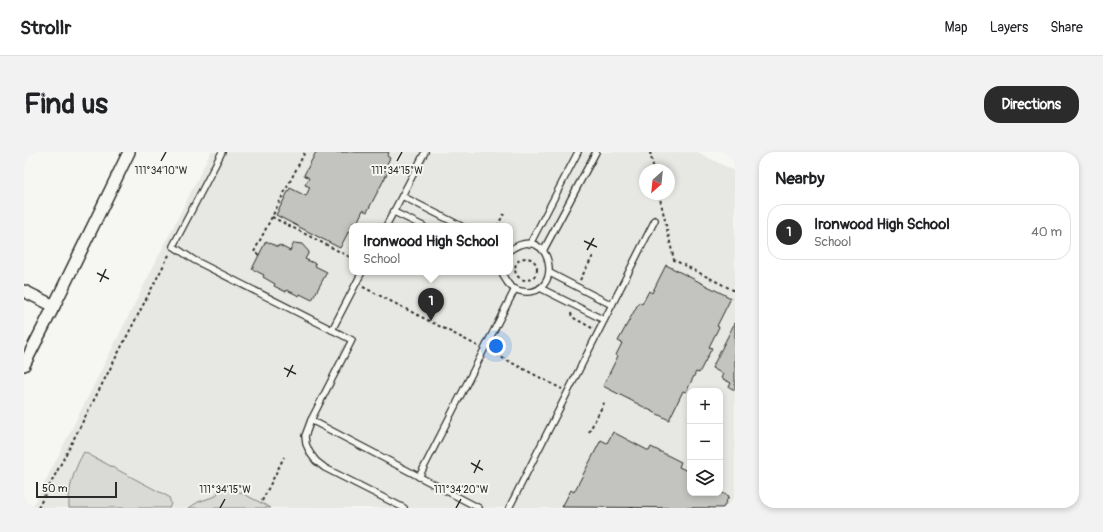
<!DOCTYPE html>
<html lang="en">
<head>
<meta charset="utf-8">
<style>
  :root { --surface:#fff; --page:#f2f2f2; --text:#202124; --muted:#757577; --line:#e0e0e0; --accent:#2b2b2b }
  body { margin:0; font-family:Pangolin,sans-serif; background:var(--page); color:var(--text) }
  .controls { position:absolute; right:12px; bottom:12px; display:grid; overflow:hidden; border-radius:8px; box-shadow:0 2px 6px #0003 }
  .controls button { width:36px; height:36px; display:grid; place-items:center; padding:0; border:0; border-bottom:1px solid var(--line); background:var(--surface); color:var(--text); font:20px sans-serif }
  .compass { position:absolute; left:615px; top:12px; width:36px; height:36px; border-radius:50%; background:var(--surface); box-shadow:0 2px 6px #0003; rotate:207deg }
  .scale { position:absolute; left:12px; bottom:10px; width:81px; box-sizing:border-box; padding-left:4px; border:2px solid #2b2b2b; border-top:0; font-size:11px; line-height:14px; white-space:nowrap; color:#2b2b2b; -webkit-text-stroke:3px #f6f6f2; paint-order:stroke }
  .you { position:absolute; left:472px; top:194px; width:14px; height:14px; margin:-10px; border:3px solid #fff; border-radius:50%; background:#1a73e8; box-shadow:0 0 0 6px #1a73e833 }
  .badge { display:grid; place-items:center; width:26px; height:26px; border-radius:50%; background:var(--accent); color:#fff; font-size:13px; font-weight:700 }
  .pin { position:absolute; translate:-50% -33px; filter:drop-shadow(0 1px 2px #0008) }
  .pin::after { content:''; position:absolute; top:21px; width:14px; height:12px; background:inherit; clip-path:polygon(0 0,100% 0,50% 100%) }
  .popup { position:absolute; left:325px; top:71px; width:164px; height:52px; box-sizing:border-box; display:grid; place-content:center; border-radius:8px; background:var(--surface); filter:drop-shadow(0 1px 3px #0005); font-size:13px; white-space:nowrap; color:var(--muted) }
  .popup b { font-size:15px; color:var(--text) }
  .popup::after { content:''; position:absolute; left:50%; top:100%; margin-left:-8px; border:8px solid transparent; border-top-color:var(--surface) }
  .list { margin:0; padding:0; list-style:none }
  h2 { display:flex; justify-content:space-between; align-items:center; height:52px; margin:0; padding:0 16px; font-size:17px }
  h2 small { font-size:13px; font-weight:400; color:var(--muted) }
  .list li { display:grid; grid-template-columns:26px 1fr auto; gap:12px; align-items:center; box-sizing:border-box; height:56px; margin:0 8px 8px; padding:0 8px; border:1px solid var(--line); border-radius:16px }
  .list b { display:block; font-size:15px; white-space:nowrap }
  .list p { margin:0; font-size:13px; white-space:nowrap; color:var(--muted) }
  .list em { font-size:13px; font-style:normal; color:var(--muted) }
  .icon { flex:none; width:22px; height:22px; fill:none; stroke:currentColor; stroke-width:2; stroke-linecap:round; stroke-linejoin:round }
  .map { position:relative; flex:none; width:711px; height:356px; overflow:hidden; border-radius:16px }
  header { display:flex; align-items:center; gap:24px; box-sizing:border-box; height:56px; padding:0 20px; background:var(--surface); border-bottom:1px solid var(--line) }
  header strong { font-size:19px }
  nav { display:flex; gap:22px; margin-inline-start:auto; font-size:14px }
  .intro { display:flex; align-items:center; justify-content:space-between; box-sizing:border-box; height:96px; padding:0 24px }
  h1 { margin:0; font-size:28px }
  .button { padding:10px 18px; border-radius:16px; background:var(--accent); color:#fff; font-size:14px; font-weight:700 }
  main { display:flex; gap:24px; padding:0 24px }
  aside { flex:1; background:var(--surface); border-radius:16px; box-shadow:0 2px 6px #0003 }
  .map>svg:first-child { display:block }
</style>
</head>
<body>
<header>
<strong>Strollr</strong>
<nav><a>Map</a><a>Layers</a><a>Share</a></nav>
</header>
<div class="intro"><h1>Find us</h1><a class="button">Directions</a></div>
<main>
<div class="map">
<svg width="711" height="356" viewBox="0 0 711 356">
  <rect width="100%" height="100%" fill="#f6f6f2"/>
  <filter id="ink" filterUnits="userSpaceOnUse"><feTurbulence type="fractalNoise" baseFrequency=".025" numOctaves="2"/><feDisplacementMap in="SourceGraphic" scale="8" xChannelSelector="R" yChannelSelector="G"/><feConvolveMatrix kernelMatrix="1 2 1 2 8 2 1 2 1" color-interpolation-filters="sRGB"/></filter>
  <g filter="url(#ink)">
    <path fill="#e7e7e3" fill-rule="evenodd" d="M187,0h486l38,19v337h-703zM621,18h24v24h-24zM328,74h158v46h-158zM666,239h30v102h-30z"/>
    <g fill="#d9d9d5" stroke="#828280">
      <path d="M60,300l85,45 2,7 -2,4h-100c-1,-20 5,-39 15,-56z"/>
      <polygon points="198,331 247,356 165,356 174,350 192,344"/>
    </g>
    <g fill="#c3c3c0" stroke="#2b2b2b">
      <polygon points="292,0 365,0 363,4 366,6 360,18 364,20 343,60 339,58 333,71 330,69 316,96 252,63 266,36 282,44 286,35 281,33 285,26 280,23"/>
      <polygon points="242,89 254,95 255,93 266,99 270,91 278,92 285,100 281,107 292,112 291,114 303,120 288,148 276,142 275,144 263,138 262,140 250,134 251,132 239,125 240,123 228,117"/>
      <polygon points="642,113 707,146 693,174 695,175 685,195 688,196 675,221 672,220 662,240 659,239 645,268 579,234 594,204 592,203 598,191 594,189 615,150 618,152 625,139 628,141"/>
      <polygon points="711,170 711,238 705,235 707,231 697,226 699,222 688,216"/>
      <polygon points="589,280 625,299 627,295 657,310 655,315 666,320 666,341 696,341 696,340 705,344 699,356 538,355 547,338 550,340 577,288 583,291"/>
    </g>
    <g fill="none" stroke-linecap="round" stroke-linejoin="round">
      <g stroke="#2b2b2b" stroke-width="8">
        <g id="service">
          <polyline points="198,0 149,94 170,108 328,188 287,268 281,284 282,292 286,301 292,309 301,316 380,356"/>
          <polyline points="378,44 437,74"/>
          <polyline points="370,60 399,74"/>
          <polyline points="362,74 401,0"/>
          <polyline points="506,92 554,0"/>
          <polyline points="519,99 572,0"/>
          <path d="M478,120c3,9 9,17 18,19 46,10 33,-71 -10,-41"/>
          <polyline points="526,121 588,153"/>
          <polyline points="516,136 580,168"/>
          <polyline points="308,178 338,120"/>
          <polyline points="287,268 455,356"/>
          <polyline points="395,325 491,137"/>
          <polyline points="485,356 631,68"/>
        </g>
      </g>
      <g stroke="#2b2b2b" stroke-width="14">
        <g id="minor">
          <polyline points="0,139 30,154 105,0"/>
          <polyline points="0,213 30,154"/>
        </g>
      </g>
      <g stroke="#2b2b2b" stroke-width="2" stroke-dasharray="3 3" stroke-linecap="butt">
        <polyline points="626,0 630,18"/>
        <polyline points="635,42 650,108 711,139"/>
        <polyline points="248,65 328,106"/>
        <polyline points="473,74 480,62"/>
        <polyline points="235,103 230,100 281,0"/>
        <circle cx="502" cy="117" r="11"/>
        <polyline points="556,128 569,104"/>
        <polyline points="339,135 454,194"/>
        <polyline points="547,161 548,165 568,176"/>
        <polyline points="467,200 538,237"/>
        <polyline points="565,280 581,249"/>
        <polyline points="238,349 260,305"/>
        <polyline points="14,356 146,101"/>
      </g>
      <use href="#service" stroke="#f6f6f2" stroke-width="5.5"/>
      <use href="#minor" stroke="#f6f6f2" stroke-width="11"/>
    </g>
  </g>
  <path fill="none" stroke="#2b2b2b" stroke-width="1.5" d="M137,9l5,-9M373,9l5,-9M560,89l13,6M563,98l7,-12M73,121l12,6M76,130l6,-13M260,216l12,6M263,225l6,-12M447,311l12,7M450,321l6,-13M196,356l5,-9M432,356l5,-9"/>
  <g font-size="10" text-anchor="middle" fill="#2b2b2b" stroke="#f6f6f2" stroke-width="4" stroke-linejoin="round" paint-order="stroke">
    <text x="137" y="22">111°34'10"W</text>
    <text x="373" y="22">111°34'15"W</text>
    <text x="201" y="341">111°34'15"W</text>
    <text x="437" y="341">111°34'20"W</text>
  </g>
</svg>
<div class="controls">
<button>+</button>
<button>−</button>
<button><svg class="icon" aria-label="layers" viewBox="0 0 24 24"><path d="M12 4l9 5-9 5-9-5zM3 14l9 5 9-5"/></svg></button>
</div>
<svg class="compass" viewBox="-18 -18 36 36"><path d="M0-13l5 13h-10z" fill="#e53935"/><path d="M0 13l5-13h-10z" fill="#757577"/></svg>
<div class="scale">50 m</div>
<div class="you"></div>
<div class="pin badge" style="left:407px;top:169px">1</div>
<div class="popup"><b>Ironwood High School</b>School</div>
</div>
<aside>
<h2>Nearby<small></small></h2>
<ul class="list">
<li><span class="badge">1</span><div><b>Ironwood High School</b><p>School</p></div><em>40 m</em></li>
</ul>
</aside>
</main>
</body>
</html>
